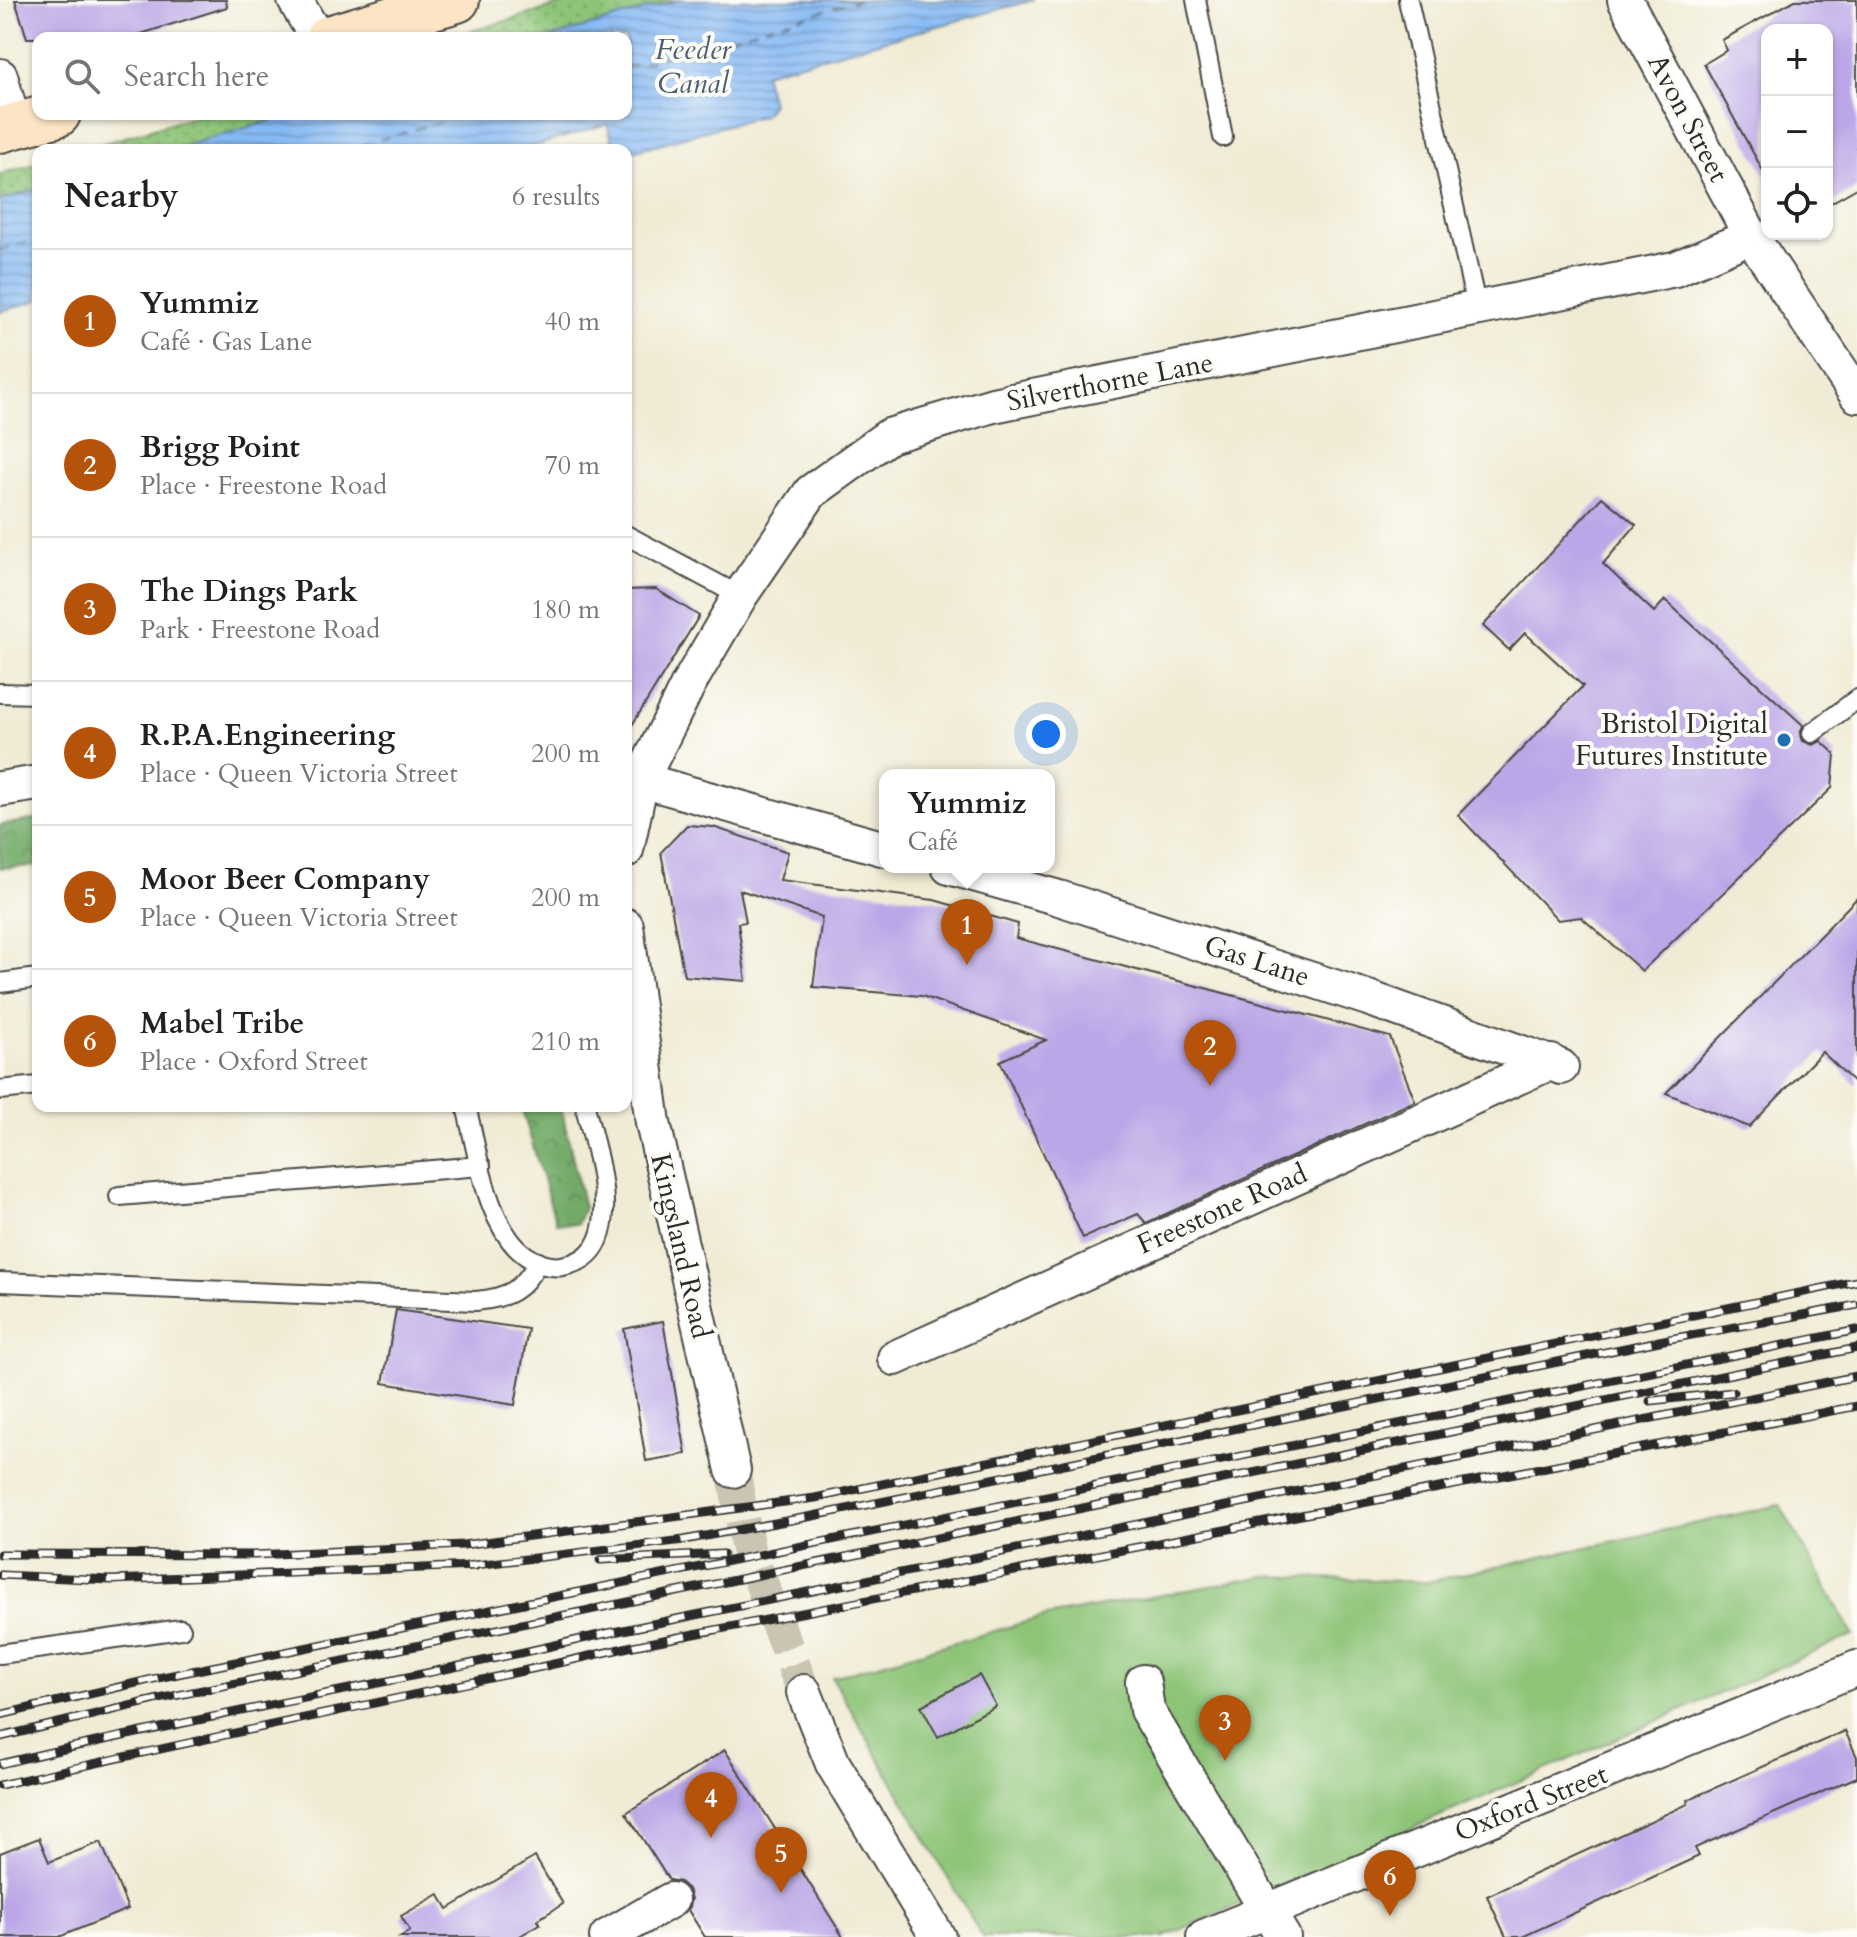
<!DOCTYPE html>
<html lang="en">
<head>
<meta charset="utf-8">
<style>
  :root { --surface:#fff; --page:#f6f6f6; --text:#202124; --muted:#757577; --line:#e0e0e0; --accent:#b45309 }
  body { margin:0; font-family:Cardo,serif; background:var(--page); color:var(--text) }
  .controls { position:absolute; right:24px; top:24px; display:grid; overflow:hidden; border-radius:16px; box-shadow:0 2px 6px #0004 }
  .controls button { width:72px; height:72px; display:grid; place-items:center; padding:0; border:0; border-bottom:2px solid var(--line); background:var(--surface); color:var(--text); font:40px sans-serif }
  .you { position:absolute; left:1046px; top:734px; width:28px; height:28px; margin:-20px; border:6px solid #fff; border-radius:50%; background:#1a73e8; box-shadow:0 0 0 12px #1a73e833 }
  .badge { display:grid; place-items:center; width:52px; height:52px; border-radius:50%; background:var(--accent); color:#fff; font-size:26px; font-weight:700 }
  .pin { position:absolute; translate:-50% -66px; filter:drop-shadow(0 2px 4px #0008) }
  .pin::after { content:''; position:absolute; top:42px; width:28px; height:24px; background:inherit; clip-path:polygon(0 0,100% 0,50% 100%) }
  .popup { position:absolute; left:879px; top:769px; width:176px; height:104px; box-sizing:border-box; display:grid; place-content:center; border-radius:16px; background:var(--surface); filter:drop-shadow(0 2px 6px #0005); font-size:26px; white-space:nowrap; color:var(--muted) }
  .popup b { font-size:30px; color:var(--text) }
  .popup::after { content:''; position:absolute; left:50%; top:100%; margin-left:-16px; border:16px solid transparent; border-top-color:var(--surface) }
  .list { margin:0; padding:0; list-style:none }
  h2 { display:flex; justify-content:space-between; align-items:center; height:104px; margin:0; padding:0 32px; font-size:34px }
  h2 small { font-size:26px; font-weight:400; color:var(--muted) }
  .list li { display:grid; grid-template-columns:52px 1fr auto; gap:24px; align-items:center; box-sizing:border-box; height:144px; padding:0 32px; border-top:2px solid var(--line) }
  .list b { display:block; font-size:30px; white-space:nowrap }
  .list p { margin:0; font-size:26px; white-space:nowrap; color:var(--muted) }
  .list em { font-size:26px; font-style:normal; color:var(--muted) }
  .icon { flex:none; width:44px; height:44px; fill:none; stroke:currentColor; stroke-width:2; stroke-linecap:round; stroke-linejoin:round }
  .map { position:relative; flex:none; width:1857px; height:1937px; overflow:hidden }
  .search { position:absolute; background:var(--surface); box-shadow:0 2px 6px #0004; left:32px; top:32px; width:600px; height:88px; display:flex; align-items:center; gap:20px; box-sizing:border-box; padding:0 28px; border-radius:16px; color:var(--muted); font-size:30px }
  .panel { position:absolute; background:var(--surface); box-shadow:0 2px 6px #0004; left:32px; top:144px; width:600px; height:968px; border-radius:16px }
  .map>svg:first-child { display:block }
</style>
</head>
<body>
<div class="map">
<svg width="1857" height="1937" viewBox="0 0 1857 1937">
  <defs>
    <pattern id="grass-dots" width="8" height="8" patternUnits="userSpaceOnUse" patternTransform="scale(2)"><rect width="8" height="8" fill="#8dc477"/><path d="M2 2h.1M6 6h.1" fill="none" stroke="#739f62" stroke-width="1.8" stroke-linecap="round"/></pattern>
    <pattern id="forest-crowns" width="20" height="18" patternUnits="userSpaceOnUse" patternTransform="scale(2)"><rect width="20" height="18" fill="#72aa68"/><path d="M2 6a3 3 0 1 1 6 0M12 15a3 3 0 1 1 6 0" fill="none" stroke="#5e8b56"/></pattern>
    <pattern id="water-rules" width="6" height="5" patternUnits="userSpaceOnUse" patternTransform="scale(2)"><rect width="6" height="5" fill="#86baf4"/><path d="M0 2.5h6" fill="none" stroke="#6e97c6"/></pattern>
  </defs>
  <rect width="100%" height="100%" fill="#fdfcf7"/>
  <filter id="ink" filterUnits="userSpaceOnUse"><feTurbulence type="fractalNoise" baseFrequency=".0125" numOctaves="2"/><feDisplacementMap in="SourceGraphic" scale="16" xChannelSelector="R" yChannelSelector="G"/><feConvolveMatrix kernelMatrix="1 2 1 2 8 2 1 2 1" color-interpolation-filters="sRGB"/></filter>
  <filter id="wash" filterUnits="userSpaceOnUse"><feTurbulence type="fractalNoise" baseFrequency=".006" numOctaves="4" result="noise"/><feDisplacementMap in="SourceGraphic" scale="32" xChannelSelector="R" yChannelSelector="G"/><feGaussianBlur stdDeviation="1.8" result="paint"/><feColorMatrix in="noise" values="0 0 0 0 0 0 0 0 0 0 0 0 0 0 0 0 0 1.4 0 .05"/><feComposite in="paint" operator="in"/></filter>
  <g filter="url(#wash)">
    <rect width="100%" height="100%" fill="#f0ebd4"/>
    <g fill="url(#grass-dots)" stroke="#5c7851" stroke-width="2">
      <polygon points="577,0 678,0 549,38 448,38"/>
      <polygon points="200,114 293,114 171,150 82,150"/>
      <polygon points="38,163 38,189 0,201 0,174"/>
    </g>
    <g fill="url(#forest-crowns)" stroke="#4e6a4a" stroke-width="2">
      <polygon points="38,819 38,866 0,868 0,825"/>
      <polygon points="521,1106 561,1106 584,1208 577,1224 556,1223"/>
    </g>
    <polygon fill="#8dc477" stroke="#5c7851" stroke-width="2" points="1780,1505 1853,1635 1164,1937 982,1937 832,1677 1047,1616 1265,1576 1427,1582"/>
    <g fill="url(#water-rules)" stroke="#587290" stroke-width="2">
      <polygon points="678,0 1034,0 764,73 772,103 764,115 626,153 626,150 615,150 607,124 522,150 171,150 293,114 626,114 626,38 549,38"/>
      <polygon points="38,189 38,300 0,312 0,201"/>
    </g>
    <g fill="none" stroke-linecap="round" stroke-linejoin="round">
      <g stroke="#4b5d71" stroke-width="2" stroke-dasharray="10 8" stroke-linecap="butt">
        <polyline points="626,68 860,0"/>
        <polyline points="345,150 468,114"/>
        <polyline points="0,250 38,239"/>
      </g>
    </g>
    <g id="blocks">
      <g fill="#bba7e7">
        <polygon points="15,0 226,0 227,7 128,38 27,38"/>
        <polygon points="1795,0 1857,0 1857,188 1827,205 1827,30 1767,30 1767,178 1704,64 1727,50 1722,40"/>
        <polygon points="1602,497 1636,525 1603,564 1654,612 1665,600 1803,725 1800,734 1803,741 1813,745 1821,741 1835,754 1832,788 1642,971 1581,917 1558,920 1458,815 1583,686 1525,633 1509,650 1483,626"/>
        <polygon points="656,589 699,616 626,735 626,590"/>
        <polygon points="687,825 713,827 788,852 780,880 934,900 1018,924 1016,938 1390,1037 1415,1101 1146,1223 1138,1214 1083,1238 1000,1061 1046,1040 922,996 813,987 822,917 740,890 746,922 738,923 746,981 684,976 661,852"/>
        <polygon points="1857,898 1857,1085 1822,1052 1749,1127 1666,1093"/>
        <polygon points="396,1310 528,1329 515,1405 383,1383"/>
        <polygon points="663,1321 686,1454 646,1461 624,1329"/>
        <polygon points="979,1675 996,1706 938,1737 921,1706"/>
        <polygon points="1845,1731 1857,1757 1857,1777 1695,1848 1699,1856 1522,1937 1506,1937 1487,1896 1688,1804 1687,1800"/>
        <polygon points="725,1750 796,1862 843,1937 705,1937 688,1910 691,1899 688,1889 680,1882 669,1880 626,1813"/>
        <polygon points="39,1838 49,1862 101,1842 128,1909 59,1937 0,1937 0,1853"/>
        <polygon points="535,1857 563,1904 537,1920 540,1924 518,1937 400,1937 410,1931 401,1916 439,1894 448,1909"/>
      </g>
    </g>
  </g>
  <g filter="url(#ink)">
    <use href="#blocks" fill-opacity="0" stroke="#494844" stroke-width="2"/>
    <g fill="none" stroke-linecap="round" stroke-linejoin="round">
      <polyline stroke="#c9c5b2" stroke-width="34" stroke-dasharray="34 17" stroke-linecap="butt" points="733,1470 748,1549 804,1692"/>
      <g stroke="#494844" stroke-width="22">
        <g id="lane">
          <polyline points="1196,0 1223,137"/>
          <polyline points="1408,0 1477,309"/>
          <polyline points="626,535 740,596"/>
          <polyline points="0,693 38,694"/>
          <polyline points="1812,733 1857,699"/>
          <polyline points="0,983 38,978"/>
          <polyline points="0,1090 38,1086"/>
          <path d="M466,1106c11,43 17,97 44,134 11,15 32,29 52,26 71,-11 33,-115 23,-160"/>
          <polyline points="119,1196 481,1166"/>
          <path d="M0,1282l476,19c32,-3 47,-11 62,-39"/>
          <polyline points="0,1654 181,1629"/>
        </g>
      </g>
      <g stroke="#494844" stroke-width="38">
        <g id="street">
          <polyline points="295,0 317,38"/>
          <polyline points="1625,0 1751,236 1857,395"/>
          <polyline points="0,76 14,126"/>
          <polyline points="626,780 641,780 885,849"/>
          <polyline points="0,789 38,783"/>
          <polyline points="626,850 641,780 689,683 740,596 811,492 889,436 993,405 1675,269 1751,236"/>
          <polyline points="949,867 1059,898 1368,998 1561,1067"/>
          <polyline points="626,926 653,1123 733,1470"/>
          <polyline points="895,1358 1551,1062"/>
          <polyline points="1143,1682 1147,1710 1283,1937"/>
          <polyline points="804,1692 833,1764 938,1937"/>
          <polyline points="607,1937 671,1900"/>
          <polyline points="1204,1937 1857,1668"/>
        </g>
      </g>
      <g stroke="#494844" stroke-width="48">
        <g id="secondary">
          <polyline points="328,38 457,0"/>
          <polyline points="0,130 58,114"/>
        </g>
      </g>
      <use href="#lane" stroke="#fff" stroke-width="18"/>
      <use href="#street" stroke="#fff" stroke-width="34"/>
      <use href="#secondary" stroke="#fce5c4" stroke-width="44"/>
      <g stroke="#2b2b2b" stroke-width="9">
        <g id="rail">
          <polyline points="1650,1401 1733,1392"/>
          <polyline points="0,1554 254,1555 463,1545 815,1498 1857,1281"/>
          <polyline points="600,1560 723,1554"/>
          <polyline points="467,1566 684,1540 813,1516 1664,1340 1857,1305"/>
          <polyline points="0,1575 111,1580 476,1566"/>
          <polyline points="0,1715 153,1679 1857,1330"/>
          <polyline points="0,1737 159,1699 1857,1348"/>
          <path d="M0,1764c199,-48 400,-82 599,-129l1258,-259"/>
          <path d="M0,1785c210,-49 423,-90 633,-139l1224,-240"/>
        </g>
      </g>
      <use href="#rail" stroke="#fdfcf7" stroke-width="6" stroke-dasharray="18" stroke-linecap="butt"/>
    </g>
  </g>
  <circle fill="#1f6fb2" stroke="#fdfcf7" stroke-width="3" cx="1784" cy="740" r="8"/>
  <g text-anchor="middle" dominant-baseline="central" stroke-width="8" stroke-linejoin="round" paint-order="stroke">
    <g font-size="28" fill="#2b2b2b" stroke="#fdfcf7">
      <text transform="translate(1688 118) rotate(62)">Avon Street</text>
      <text transform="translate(1110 382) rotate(-11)">Silverthorne Lane</text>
      <text transform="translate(1257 961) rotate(18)">Gas Lane</text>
      <text transform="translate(1222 1209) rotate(-24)">Freestone Road</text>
      <text transform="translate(681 1246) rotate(77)">Kingsland Road</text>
      <text transform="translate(1531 1803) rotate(-22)">Oxford Street</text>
    </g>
    <g font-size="28" fill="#2b2b2b" stroke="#fdfcf7" text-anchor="end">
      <text x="1768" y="724">Bristol Digital<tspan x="1768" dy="32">Futures Institute</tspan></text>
    </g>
    <g font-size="30" font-style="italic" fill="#4b5d71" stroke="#fdfcf7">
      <text x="693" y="49">Feeder<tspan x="693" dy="34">Canal</tspan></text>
    </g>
  </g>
</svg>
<div class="controls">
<button>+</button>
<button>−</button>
<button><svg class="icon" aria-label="locate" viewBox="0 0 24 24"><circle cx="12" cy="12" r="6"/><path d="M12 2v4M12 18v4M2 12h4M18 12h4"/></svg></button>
</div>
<div class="you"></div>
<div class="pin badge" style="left:967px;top:965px">1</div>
<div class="popup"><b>Yummiz</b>Café</div>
<div class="pin badge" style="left:1210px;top:1086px">2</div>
<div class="pin badge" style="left:1225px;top:1761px">3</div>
<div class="pin badge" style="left:711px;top:1838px">4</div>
<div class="pin badge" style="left:781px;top:1893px">5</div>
<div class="pin badge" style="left:1390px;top:1916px">6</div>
<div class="search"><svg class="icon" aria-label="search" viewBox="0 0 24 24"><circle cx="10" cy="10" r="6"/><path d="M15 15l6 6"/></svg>Search here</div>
<section class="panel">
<h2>Nearby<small>6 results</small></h2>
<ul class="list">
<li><span class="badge">1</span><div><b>Yummiz</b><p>Café · Gas Lane</p></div><em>40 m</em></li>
<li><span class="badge">2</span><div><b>Brigg Point</b><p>Place · Freestone Road</p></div><em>70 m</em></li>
<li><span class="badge">3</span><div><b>The Dings Park</b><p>Park · Freestone Road</p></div><em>180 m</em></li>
<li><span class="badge">4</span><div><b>R.P.A.Engineering</b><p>Place · Queen Victoria Street</p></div><em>200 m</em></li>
<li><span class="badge">5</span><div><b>Moor Beer Company</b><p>Place · Queen Victoria Street</p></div><em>200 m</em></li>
<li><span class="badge">6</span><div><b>Mabel Tribe</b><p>Place · Oxford Street</p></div><em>210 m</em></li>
</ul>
</section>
</div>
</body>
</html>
